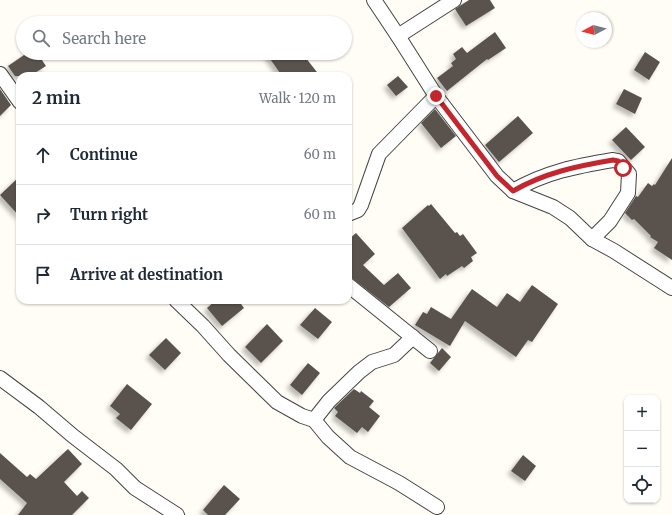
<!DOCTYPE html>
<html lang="en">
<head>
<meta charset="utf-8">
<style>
  :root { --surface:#fff; --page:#f2f2f3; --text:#1f2937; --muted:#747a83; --line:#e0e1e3 }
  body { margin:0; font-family:Merriweather,serif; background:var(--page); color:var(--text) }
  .controls { position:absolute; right:12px; bottom:12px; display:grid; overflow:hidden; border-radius:8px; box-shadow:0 1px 3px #0004 }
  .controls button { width:36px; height:36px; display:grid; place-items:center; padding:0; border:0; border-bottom:1px solid var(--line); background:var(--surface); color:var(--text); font:20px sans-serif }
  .compass { position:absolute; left:576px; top:12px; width:36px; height:36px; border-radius:50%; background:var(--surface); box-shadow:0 1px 3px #0004; rotate:263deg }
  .stop { position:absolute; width:12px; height:12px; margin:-9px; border:3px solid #c4262e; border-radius:50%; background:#fff }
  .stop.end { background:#c4262e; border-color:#fff; box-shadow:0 1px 4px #0008 }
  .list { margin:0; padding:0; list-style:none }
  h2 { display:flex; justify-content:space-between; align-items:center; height:52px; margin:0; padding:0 16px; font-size:17px }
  h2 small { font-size:13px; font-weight:400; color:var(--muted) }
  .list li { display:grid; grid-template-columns:26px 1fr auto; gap:12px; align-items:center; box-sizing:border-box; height:60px; padding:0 16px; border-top:1px solid var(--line) }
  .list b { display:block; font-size:15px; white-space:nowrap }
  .list em { font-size:13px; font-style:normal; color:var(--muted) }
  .icon { flex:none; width:22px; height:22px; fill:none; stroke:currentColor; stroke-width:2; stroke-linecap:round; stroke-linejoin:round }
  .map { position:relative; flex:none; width:672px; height:515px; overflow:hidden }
  .search { position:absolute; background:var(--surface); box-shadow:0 1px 3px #0004; left:16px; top:16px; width:336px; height:44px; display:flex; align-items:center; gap:10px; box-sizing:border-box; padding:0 14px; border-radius:22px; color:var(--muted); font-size:15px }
  .panel { position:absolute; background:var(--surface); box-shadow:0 1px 3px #0004; left:16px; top:72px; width:336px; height:232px; border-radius:12px }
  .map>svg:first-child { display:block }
</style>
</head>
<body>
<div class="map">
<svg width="672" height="515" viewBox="0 0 672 515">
  <defs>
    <filter id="shadow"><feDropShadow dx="-3.5" dy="3.5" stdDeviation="2" flood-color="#0004"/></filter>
  </defs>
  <rect width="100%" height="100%" fill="#fffdf5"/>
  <g fill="#5a524d" filter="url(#shadow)">
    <polygon points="469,0 490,0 495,8 466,26 455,9"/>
    <polygon points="495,32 506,48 488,60 487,59 447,91 437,78 453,66 451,63 456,59 453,54 462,47 467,53"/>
    <polygon points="645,52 660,62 649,80 634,70"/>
    <polygon points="27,53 37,53 46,66 30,76 15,76 8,66"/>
    <polygon points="266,53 302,53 320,76 282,76"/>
    <polygon points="398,76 408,87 396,96 387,85"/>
    <polygon points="0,89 11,105 0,116"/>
    <polygon points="624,89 642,98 635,114 616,104"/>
    <polygon points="435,109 456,136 441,148 421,123"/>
    <polygon points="518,116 533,133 499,162 485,145"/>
    <polygon points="626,127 645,147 631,160 612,140"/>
    <polygon points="672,158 672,260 654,248 658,242 650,237 651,236 634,219 632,220 625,213 636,196 638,197 648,183 652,186 654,184 655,185"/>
    <polygon points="20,176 20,217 0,195"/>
    <polygon points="431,204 455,233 457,232 460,236 463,234 477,253 471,257 473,261 464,268 462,266 447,276 446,274 440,279 402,228 428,205 429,206"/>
    <polygon points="356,233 375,254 363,265 384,285 398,273 411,288 389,307 348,275 348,240"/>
    <polygon points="532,285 558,304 532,342 528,340 516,357 465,321 450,346 415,325 423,312 427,314 431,307 451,319 472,289 497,307 507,293 520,302"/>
    <polygon points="216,300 238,300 244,308 222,326 207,308"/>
    <polygon points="315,308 332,322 318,339 300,325"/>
    <polygon points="267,324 283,341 261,363 245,347"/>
    <polygon points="166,338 181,353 165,370 149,355"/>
    <polygon points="442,348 451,357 439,371 430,363"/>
    <polygon points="308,363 320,373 302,395 290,385"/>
    <polygon points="127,384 152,404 131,430 116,418 120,414 110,406"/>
    <polygon points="354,389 360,393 361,391 374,401 369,407 380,416 368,432 362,427 357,433 335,416 338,412 334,408"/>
    <polygon points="68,449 82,464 64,482 77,496 82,491 89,498 72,515 18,515 27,503 0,479 0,453 27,477 30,474 36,479"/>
    <polygon points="523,455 536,466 525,481 511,471"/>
    <polygon points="224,485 240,499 225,515 208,515 203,510"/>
  </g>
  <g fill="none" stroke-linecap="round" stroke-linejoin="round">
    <g stroke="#444" stroke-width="16">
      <g id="minor">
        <polyline points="374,0 398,36 436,96 497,176 513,191 553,207 570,218 592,239 614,251 672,288"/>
        <polyline points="398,36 454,0"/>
        <polyline points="0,74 20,102"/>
        <path d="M513,191c32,-19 64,-25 100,-31l5,1 11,13 -1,19 -18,28 -18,18"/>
        <polyline points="348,214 358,210 361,205 379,154 436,96"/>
        <polyline points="348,285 430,351"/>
        <polyline points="176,300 203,326 229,355 277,402 302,416 314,420 328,437 350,457 399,483 437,507"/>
        <polyline points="0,378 39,407 73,436 116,469 135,488 177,515"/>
        <polyline points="314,420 329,401 359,372 372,362 394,355 413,337"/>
      </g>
    </g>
    <use href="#minor" stroke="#fff" stroke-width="14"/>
  </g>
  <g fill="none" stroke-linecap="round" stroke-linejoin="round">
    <path stroke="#c4262e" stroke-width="5" d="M436,96l61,80 16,15c31,-18 64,-25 100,-31l5,1 5,7"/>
  </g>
</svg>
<div class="controls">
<button>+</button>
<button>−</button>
<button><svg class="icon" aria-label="locate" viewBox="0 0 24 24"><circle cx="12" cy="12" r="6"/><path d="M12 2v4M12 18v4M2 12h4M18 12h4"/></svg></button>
</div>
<svg class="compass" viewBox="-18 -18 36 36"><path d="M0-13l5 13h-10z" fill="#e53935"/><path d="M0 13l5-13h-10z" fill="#747a83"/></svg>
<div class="stop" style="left:623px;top:168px"></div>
<div class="stop end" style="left:436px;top:96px"></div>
<div class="search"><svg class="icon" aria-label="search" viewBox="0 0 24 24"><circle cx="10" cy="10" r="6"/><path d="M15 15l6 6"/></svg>Search here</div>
<section class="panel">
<h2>2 min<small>Walk · 120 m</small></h2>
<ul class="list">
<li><svg class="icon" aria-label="ahead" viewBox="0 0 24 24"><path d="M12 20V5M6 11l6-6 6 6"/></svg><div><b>Continue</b></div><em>60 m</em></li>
<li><svg class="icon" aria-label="right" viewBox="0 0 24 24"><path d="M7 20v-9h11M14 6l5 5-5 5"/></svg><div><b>Turn right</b></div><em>60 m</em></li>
<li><svg class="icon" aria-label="arrive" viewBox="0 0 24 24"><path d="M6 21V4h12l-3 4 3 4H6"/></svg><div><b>Arrive at destination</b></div></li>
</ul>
</section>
</div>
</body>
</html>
